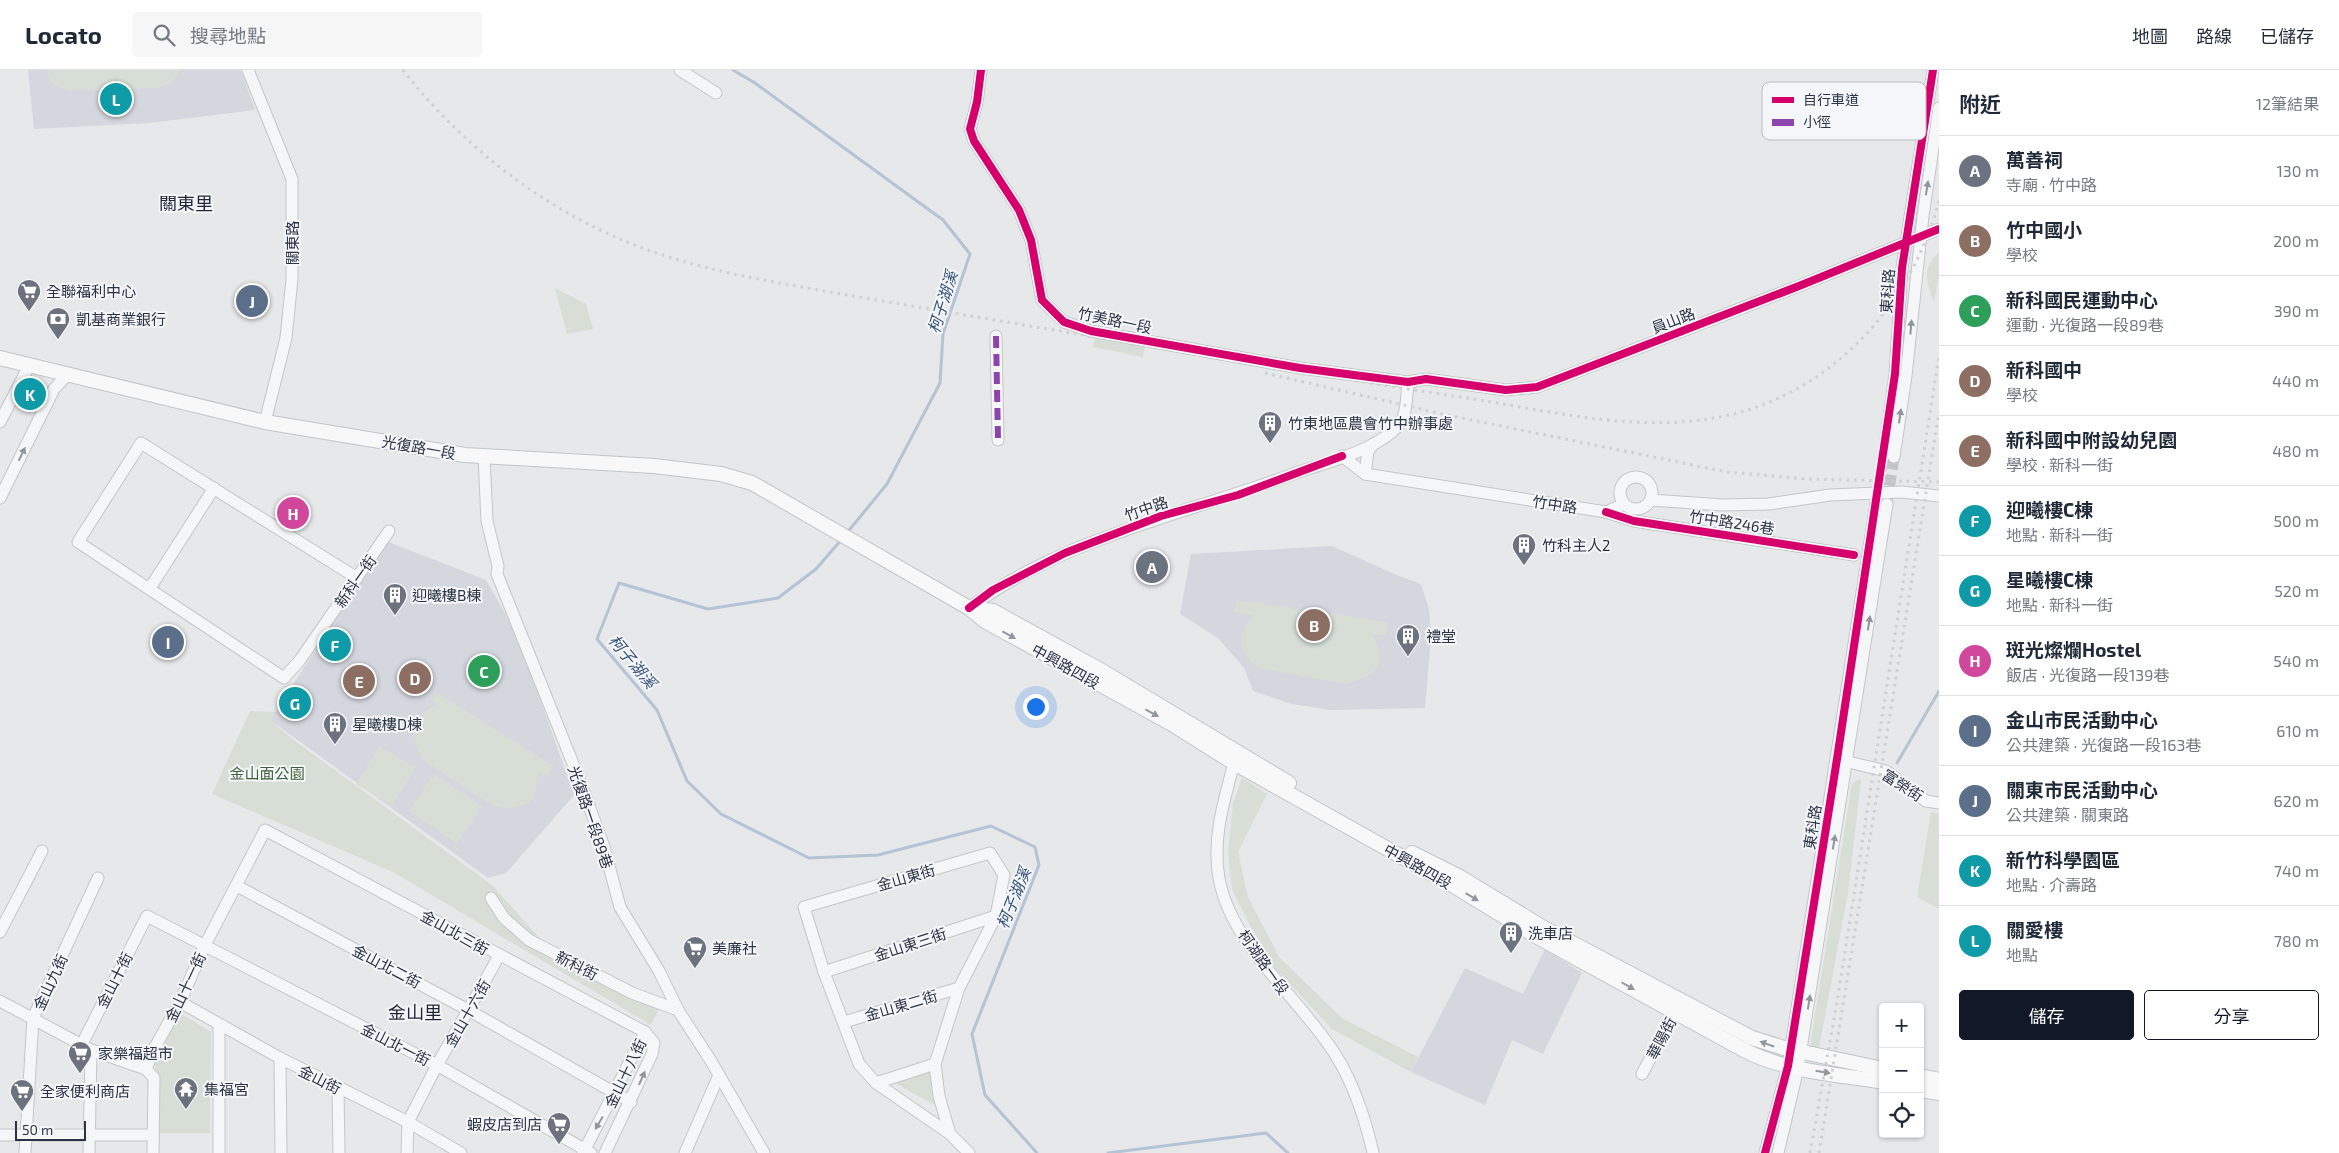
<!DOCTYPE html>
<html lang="zh-TW">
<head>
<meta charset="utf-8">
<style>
  :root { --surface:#fff; --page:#f6f6f7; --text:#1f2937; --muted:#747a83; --line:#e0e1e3; --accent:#111827 }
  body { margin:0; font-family:"Exo 2","Noto Sans TC",sans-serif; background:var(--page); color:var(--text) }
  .controls { position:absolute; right:15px; bottom:15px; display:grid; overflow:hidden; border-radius:5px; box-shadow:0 1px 4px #0004 }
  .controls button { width:45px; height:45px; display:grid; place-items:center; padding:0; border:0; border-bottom:1px solid var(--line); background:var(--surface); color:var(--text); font:25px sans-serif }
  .scale { position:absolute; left:15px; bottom:12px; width:71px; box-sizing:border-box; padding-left:5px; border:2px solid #2b3445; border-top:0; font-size:14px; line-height:18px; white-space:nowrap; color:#2b3445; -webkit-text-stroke:4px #f4f6f9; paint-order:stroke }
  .you { position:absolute; left:1035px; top:636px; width:18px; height:18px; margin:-12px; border:4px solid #fff; border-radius:50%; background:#1a73e8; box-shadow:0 0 0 8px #1a73e833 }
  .badge { display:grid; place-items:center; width:32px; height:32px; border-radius:50%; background:var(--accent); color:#fff; font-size:16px; font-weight:700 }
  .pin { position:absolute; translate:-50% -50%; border:2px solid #fff; box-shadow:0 1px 5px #0006 }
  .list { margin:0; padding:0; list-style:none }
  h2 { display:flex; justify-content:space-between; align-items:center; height:65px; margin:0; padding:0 20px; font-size:21px }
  h2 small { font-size:16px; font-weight:400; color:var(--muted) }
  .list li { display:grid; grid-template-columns:32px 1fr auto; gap:15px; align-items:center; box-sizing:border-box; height:70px; padding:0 20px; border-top:1px solid var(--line) }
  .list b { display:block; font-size:19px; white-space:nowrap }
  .list p { margin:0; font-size:16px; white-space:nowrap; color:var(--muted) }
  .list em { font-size:16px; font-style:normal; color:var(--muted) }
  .actions { display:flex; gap:10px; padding:15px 20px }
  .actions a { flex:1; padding:11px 0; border:1px solid var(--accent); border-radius:5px; text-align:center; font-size:18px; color:var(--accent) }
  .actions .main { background:var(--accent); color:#fff }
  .icon { flex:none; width:28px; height:28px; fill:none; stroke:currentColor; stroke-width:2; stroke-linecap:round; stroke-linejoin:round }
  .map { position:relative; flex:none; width:1939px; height:1083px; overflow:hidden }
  header { display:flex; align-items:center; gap:30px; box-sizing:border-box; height:70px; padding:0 25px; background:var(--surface); border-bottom:1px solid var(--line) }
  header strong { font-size:24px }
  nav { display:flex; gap:28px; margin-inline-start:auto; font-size:18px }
  .search { width:350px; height:45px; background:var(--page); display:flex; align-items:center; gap:12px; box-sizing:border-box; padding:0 18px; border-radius:5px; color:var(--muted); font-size:19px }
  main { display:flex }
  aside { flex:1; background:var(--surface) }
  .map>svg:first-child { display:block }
</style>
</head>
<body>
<header>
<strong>Locato</strong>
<div class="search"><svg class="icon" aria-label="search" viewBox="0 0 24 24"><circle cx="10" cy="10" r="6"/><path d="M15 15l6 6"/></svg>搜尋地點</div>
<nav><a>地圖</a><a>路線</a><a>已儲存</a></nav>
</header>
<main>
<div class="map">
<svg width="1939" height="1083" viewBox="0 0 1939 1083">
  <rect width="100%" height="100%" fill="#e6e8ea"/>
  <g fill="#d4d7dd">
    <polygon points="28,0 241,0 255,40 149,53 34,59"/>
    <polygon points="386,471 486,510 518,566 574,725 506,803 488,808 270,650"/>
    <polygon points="1332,476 1399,506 1421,514 1429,539 1431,567 1425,638 1330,640 1292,634 1253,621 1244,598 1218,568 1180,544 1191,484"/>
    <polygon points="1545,879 1582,903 1543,984 1512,970 1485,1035 1411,1002 1465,898 1523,924"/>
  </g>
  <g fill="#d6ded6">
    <path d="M47,0h133l-8,13 -15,5 -88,3c-13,-4 -20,-7 -22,-21z"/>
    <path d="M1939,182v23l-5,27c-8,-19 -12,-34 5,-50z"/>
    <polygon points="555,218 586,234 593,259 567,264"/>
    <polygon points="1097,258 1147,267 1143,287 1093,277"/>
    <path d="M1237,530l151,22 -2,13h-13l6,13v15l-6,10 -14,7 -13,4 -85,-15c-23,-12 -27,-35 -7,-53l-20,-4z"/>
    <path d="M436,622l118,74 -8,11 -8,-5 -3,24 -6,8 -25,5 -13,-4 -68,-45c-14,-20 -12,-46 14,-55l-7,-5z"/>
    <polygon points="250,641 275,642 270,650 291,668 492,815 544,873 661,934 651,955 393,802 212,724"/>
    <polygon points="380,676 416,698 392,736 356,714"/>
    <polygon points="434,704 483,736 457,774 409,741"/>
    <polygon points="1242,708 1267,724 1238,782 1248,827 1279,887 1343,949 1418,987 1411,1002 1332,959 1276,899 1250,856 1232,819 1228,784 1233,733"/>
    <polygon points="1861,709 1848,823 1819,978 1812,977 1811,971 1852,713"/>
    <polygon points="1931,742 1939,744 1939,839 1917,827"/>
    <polygon points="180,943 211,962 210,1063 158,1063 155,994"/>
    <polygon points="932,998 938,1037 895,1013"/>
  </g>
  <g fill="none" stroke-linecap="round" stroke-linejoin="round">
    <g stroke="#b4c4d5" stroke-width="3">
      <polyline points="733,0 755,13 943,150 970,184 943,264 940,313 887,414 846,464"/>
      <polyline points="842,469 816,499 778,528 708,539 619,513 597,569 657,640 687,711 721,744 809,788 878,785 991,756 1035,777 1039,795 972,964 985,1025 1037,1083"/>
      <polyline points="1897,693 1939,621"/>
      <polyline points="1108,1083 1266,1063 1288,1083"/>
    </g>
    <g stroke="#c1c4c9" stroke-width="11" stroke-dasharray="11 5.5" stroke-linecap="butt">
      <polyline points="1887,432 1894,387"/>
      <polyline points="1876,433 1884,385"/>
    </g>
    <g stroke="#c4c6c8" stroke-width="13">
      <g id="minor">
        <polyline points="248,0 292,109 292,209 286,268 265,352"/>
        <polyline points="680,0 716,23"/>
        <polyline points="981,0 977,32 970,59 974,71 1019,140 1031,170 1042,230 1064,252 1091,261 1300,298 1408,312 1426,309 1506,320 1537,317 1799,216 1939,159"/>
        <polyline points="996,266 998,370"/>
        <polyline points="0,352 29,296"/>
        <polyline points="1884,385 1895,304 1902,198 1933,0"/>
        <polyline points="484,386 487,451 498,496 497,504 580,711 604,777 620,837 659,901 678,940 711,991 764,1083"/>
        <polyline points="1342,386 1365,404 1606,442 1624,434"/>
        <polyline points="1894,387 1906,306 1923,146 1939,38"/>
        <polyline points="1365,404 1368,381 1373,375"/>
        <circle cx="1636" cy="423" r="16"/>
        <polyline points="0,428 54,319 68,304"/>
        <polyline points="1651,430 1723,435 1769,434 1830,425 1902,422 1939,426"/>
        <polyline points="1606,442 1634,451 1854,485"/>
        <polyline points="357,508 141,373 78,472 284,608 300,590 389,461"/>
        <polyline points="150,518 214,418"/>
        <path d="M969,538c96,-71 214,-93 324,-134 33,-12 73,-20 100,-43 15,-12 13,-31 15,-49"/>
        <path d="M1239,686l-5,7c-10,38 -22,75 -15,115 11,66 82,122 116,176 18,28 31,67 38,99"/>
        <polyline points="1840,690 1886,701 1926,731 1939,733"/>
        <polyline points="237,816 468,940 631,1032"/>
        <polyline points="491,828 504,848 529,870 632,923 678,940"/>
        <polyline points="0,862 42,781"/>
        <polyline points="824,902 996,846"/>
        <polyline points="0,931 91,980 146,999"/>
        <polyline points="180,932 280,988 408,1052 461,1083"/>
        <polyline points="844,952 959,918"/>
        <polyline points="219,954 219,1083"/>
        <polyline points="82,974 147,846 437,995 591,1083"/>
        <polyline points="280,988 281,1083"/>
        <polyline points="146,999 154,979 180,932 205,875 265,760 645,962 654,973 652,984 605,1083"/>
        <polyline points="146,999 154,1008 153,1083"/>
        <polyline points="1642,1004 1679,935"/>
        <polyline points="876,1013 935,994"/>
        <polyline points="338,1019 339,1083"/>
        <polyline points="950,1064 876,1013 859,994 824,902 804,837 990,783 1004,805 996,846 959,918 935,994 939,1026 950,1064 969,1083"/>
        <polyline points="0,1065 153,1065"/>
        <polyline points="25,1083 33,948 98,808"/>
        <polyline points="89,1083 91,980"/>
        <polyline points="407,1083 408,1052 437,995 499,886"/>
        <polyline points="583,1083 645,962"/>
        <polyline points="685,1083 719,1005"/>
        <polyline points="1765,1083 1788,996 1876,433"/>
        <polyline points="1778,1083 1798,998 1887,434"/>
      </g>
    </g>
    <g stroke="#c2c5c8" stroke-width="16">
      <g id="major">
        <path d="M0,288l265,64 200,33 189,11 67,8 31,9 217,125 16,13 187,103 62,39 220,123 80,49 210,115c42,22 93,24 139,32"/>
        <polyline points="969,538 993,541 1102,601 1289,713"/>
        <polyline points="1412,783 1460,807 1542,857 1752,968 1784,978 1883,999"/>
        <polyline points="1920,1006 1939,1010"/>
        <polyline points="1920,1020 1939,1023"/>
      </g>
    </g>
    <use href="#minor" stroke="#f5f6f7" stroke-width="11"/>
    <use href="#major" stroke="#f8f8f8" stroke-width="14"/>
    <g stroke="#cecfd2" stroke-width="3" stroke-dasharray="2.5 5" stroke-linecap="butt">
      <path d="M403,0c63,81 151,147 248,181 65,23 135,33 202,45 83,14 165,28 248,42 122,20 244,42 366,60 90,14 184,39 274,14 99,-28 172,-113 198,-211"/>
      <polyline points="1265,303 1447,345 1727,402 1806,409 1939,412"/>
      <polyline points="1810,1083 1837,932 1939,286"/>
      <polyline points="1819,1083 1939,342"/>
    </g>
    <polyline stroke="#8e44ad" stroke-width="6" stroke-dasharray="12 6" stroke-linecap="butt" points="996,266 998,370"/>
    <g stroke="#f4f6f9" stroke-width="11">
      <g id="cycleway">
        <polyline points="981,0 977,32 970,59 974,71 1019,140 1031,170 1042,230 1064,252 1091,261 1300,298 1408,312 1426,309 1506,320 1537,317 1799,216 1939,159"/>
        <polyline points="1606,442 1634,451 1854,485"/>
        <polyline points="969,538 993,520 1065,483 1161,446 1238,425 1342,386"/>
        <polyline points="1765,1083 1788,996 1837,689 1895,304 1902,198 1933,0"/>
      </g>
    </g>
    <use href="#cycleway" stroke="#d6006c" stroke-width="8"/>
  </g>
  <defs><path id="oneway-solid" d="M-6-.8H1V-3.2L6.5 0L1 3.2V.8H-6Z" transform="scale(1.25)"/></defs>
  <g fill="#90959e">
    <use href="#oneway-solid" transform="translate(1927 118) rotate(-81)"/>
    <use href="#oneway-solid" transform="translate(1911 257) rotate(-85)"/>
    <use href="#oneway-solid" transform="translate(1900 346) rotate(-82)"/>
    <use href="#oneway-solid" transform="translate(22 384) rotate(-64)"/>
    <use href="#oneway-solid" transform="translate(1869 553) rotate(-81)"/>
    <use href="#oneway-solid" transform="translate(1834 772) rotate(-81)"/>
    <use href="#oneway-solid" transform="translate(1809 932) rotate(-81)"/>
    <use href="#oneway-solid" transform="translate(642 1008) rotate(-66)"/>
    <use href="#oneway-solid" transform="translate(599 1053) rotate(121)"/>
  </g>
  <g fill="#92969e">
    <use href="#oneway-solid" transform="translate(1009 565) rotate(29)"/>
    <use href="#oneway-solid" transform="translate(1152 643) rotate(29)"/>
    <use href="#oneway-solid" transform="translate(1472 827) rotate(31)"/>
    <use href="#oneway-solid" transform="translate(1628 916) rotate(30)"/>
    <use href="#oneway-solid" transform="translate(1767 974) rotate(-161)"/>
    <use href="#oneway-solid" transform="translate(1823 1002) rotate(9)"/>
  </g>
  <defs>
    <g id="supermarket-pin" transform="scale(1.25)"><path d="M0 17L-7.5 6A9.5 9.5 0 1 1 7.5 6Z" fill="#6c737f" stroke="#f4f6f9"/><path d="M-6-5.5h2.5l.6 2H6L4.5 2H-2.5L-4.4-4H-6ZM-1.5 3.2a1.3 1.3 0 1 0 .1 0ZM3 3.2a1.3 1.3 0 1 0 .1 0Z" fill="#fff"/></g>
    <g id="bank-pin" transform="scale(1.25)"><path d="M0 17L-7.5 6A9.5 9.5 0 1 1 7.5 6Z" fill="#6c737f" stroke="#f4f6f9"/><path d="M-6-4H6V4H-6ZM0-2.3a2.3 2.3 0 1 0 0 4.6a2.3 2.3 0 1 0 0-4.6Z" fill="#fff"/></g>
    <g id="building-pin" transform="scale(1.25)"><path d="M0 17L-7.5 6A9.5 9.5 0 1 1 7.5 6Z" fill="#6c737f" stroke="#f4f6f9"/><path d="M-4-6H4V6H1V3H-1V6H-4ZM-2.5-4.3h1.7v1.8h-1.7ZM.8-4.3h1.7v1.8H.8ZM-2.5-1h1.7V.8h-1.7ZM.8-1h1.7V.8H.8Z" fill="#fff"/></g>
    <g id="temple-pin" transform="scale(1.25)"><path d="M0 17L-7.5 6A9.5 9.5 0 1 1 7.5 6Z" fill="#6c737f" stroke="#f4f6f9"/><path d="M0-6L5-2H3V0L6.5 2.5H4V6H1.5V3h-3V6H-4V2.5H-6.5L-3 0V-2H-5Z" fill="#fff"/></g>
  </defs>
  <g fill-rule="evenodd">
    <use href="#supermarket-pin" x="29" y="221"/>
    <use href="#bank-pin" x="58" y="249"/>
    <use href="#building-pin" x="1270" y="353"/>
    <use href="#building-pin" x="1524" y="475"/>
    <use href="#building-pin" x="395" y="525"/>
    <use href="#building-pin" x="1408" y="566"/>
    <use href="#building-pin" x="335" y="654"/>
    <use href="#building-pin" x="1511" y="863"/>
    <use href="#supermarket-pin" x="695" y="878"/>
    <use href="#supermarket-pin" x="80" y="983"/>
    <use href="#temple-pin" x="186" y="1019"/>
    <use href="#supermarket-pin" x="22" y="1021"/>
    <use href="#supermarket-pin" x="559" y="1054"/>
  </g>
  <g text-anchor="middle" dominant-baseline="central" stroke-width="4" stroke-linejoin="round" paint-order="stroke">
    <g font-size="15" fill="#2b3445" stroke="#f4f6f9">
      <text transform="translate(292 173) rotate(-90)">關東路</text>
      <text transform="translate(1887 221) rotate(-86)">東科路</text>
      <text transform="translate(1115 250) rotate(12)">竹美路一段</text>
      <text transform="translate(1673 250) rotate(-21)">員山路</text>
      <text transform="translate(419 377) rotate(10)">光復路一段</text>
      <text transform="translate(1555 434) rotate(9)">竹中路</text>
      <text transform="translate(1146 438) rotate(-19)">竹中路</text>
      <text transform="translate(1732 452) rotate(9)">竹中路246巷</text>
      <text transform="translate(355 511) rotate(-55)">新科一街</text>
      <text transform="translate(1066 596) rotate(29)">中興路四段</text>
      <text transform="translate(1903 715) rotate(33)">富榮街</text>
      <text transform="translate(591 747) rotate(71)">光復路一段89巷</text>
      <text transform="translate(1812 757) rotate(-81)">東科路</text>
      <text transform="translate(1418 796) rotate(29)">中興路四段</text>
      <text transform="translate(906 807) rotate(-16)">金山東街</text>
      <text transform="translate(455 862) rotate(29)">金山北三街</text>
      <text transform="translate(910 874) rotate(-18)">金山東三街</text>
      <text transform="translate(1264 892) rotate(55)">柯湖路一段</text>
      <text transform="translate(577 895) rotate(27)">新科街</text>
      <text transform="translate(387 896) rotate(28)">金山北二街</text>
      <text transform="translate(114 910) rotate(-63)">金山十街</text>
      <text transform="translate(50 912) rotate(-65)">金山九街</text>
      <text transform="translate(185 917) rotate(-65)">金山十一街</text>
      <text transform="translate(901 935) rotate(-16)">金山東二街</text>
      <text transform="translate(467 943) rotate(-60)">金山十六街</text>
      <text transform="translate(1661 968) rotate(-62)">華陽街</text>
      <text transform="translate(396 974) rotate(27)">金山北一街</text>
      <text transform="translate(625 1003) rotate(-64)">金山十八街</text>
      <text transform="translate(320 1009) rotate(27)">金山街</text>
    </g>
    <g font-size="15" fill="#2b3445" stroke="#f4f6f9" text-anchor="start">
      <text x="46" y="221">全聯福利中心</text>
      <text x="76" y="249">凱基商業銀行</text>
      <text x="1288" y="353">竹東地區農會竹中辦事處</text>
      <text x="1542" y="475">竹科主人2</text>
      <text x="412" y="525">迎曦樓B棟</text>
      <text x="1426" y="566">禮堂</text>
      <text x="352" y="654">星曦樓D棟</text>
      <text x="1528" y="863">洗車店</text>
      <text x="712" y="878">美廉社</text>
      <text x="98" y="983">家樂福超市</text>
      <text x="204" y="1019">集福宮</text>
      <text x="40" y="1021">全家便利商店</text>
      <text x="542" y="1054" text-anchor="end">蝦皮店到店</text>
    </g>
    <g font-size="15" fill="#3f6138" stroke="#f4f6f9">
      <text x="267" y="703">金山面公園</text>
    </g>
    <g font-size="16" font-style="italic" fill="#34527a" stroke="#f4f6f9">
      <text transform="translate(942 232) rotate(-73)">柯子湖溪</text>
      <text transform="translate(633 591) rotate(50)">柯子湖溪</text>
      <text transform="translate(1013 828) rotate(-68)">柯子湖溪</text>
    </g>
    <g font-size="18" fill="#1d2536" stroke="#f4f6f9">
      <text x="186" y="133">關東里</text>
      <text x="415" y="942">金山里</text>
    </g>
  </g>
  <rect x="1762" y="12" width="164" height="58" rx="8" fill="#f4f6f9" stroke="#b8bcc3" stroke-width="1"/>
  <rect x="1772" y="27" width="22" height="6" fill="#d6006c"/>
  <rect x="1772" y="49" width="22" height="7" fill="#8e44ad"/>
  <g font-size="14" fill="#2b3445">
    <text x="1803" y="35">自行車道</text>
    <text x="1803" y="57">小徑</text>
  </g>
</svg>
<div class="controls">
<button>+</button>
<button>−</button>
<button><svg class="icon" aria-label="locate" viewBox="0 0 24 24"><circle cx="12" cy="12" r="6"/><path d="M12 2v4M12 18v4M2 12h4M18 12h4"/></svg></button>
</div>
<div class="scale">50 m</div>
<div class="you"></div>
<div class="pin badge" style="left:1152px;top:497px;background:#6b7280">A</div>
<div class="pin badge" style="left:1314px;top:555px;background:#8d6e63">B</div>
<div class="pin badge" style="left:484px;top:601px;background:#2e9e5b">C</div>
<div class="pin badge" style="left:415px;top:608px;background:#8d6e63">D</div>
<div class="pin badge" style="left:359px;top:611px;background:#8d6e63">E</div>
<div class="pin badge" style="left:335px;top:575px;background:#0f9aa8">F</div>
<div class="pin badge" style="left:295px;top:633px;background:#0f9aa8">G</div>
<div class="pin badge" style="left:293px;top:443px;background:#d1479c">H</div>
<div class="pin badge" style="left:168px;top:572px;background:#5c6f8a">I</div>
<div class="pin badge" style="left:252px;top:231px;background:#5c6f8a">J</div>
<div class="pin badge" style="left:30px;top:324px;background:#0f9aa8">K</div>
<div class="pin badge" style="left:116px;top:29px;background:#0f9aa8">L</div>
</div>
<aside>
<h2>附近<small>12筆結果</small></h2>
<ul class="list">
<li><span class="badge" style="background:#6b7280">A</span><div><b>萬善祠</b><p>寺廟 · 竹中路</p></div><em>130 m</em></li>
<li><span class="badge" style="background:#8d6e63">B</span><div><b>竹中國小</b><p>學校</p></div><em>200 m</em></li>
<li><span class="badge" style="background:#2e9e5b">C</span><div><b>新科國民運動中心</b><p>運動 · 光復路一段89巷</p></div><em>390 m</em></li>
<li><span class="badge" style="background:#8d6e63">D</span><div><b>新科國中</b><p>學校</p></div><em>440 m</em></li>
<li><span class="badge" style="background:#8d6e63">E</span><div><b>新科國中附設幼兒園</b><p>學校 · 新科一街</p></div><em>480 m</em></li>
<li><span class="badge" style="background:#0f9aa8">F</span><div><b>迎曦樓C棟</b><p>地點 · 新科一街</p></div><em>500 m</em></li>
<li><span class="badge" style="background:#0f9aa8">G</span><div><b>星曦樓C棟</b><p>地點 · 新科一街</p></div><em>520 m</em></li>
<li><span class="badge" style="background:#d1479c">H</span><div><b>斑光燦爛Hostel</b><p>飯店 · 光復路一段139巷</p></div><em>540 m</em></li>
<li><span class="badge" style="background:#5c6f8a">I</span><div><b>金山市民活動中心</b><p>公共建築 · 光復路一段163巷</p></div><em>610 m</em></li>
<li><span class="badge" style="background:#5c6f8a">J</span><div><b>關東市民活動中心</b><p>公共建築 · 關東路</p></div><em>620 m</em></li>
<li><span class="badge" style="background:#0f9aa8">K</span><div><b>新竹科學園區</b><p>地點 · 介壽路</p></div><em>740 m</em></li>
<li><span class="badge" style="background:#0f9aa8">L</span><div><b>關愛樓</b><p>地點</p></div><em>780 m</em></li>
</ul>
<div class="actions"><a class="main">儲存</a><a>分享</a></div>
</aside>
</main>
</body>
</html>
